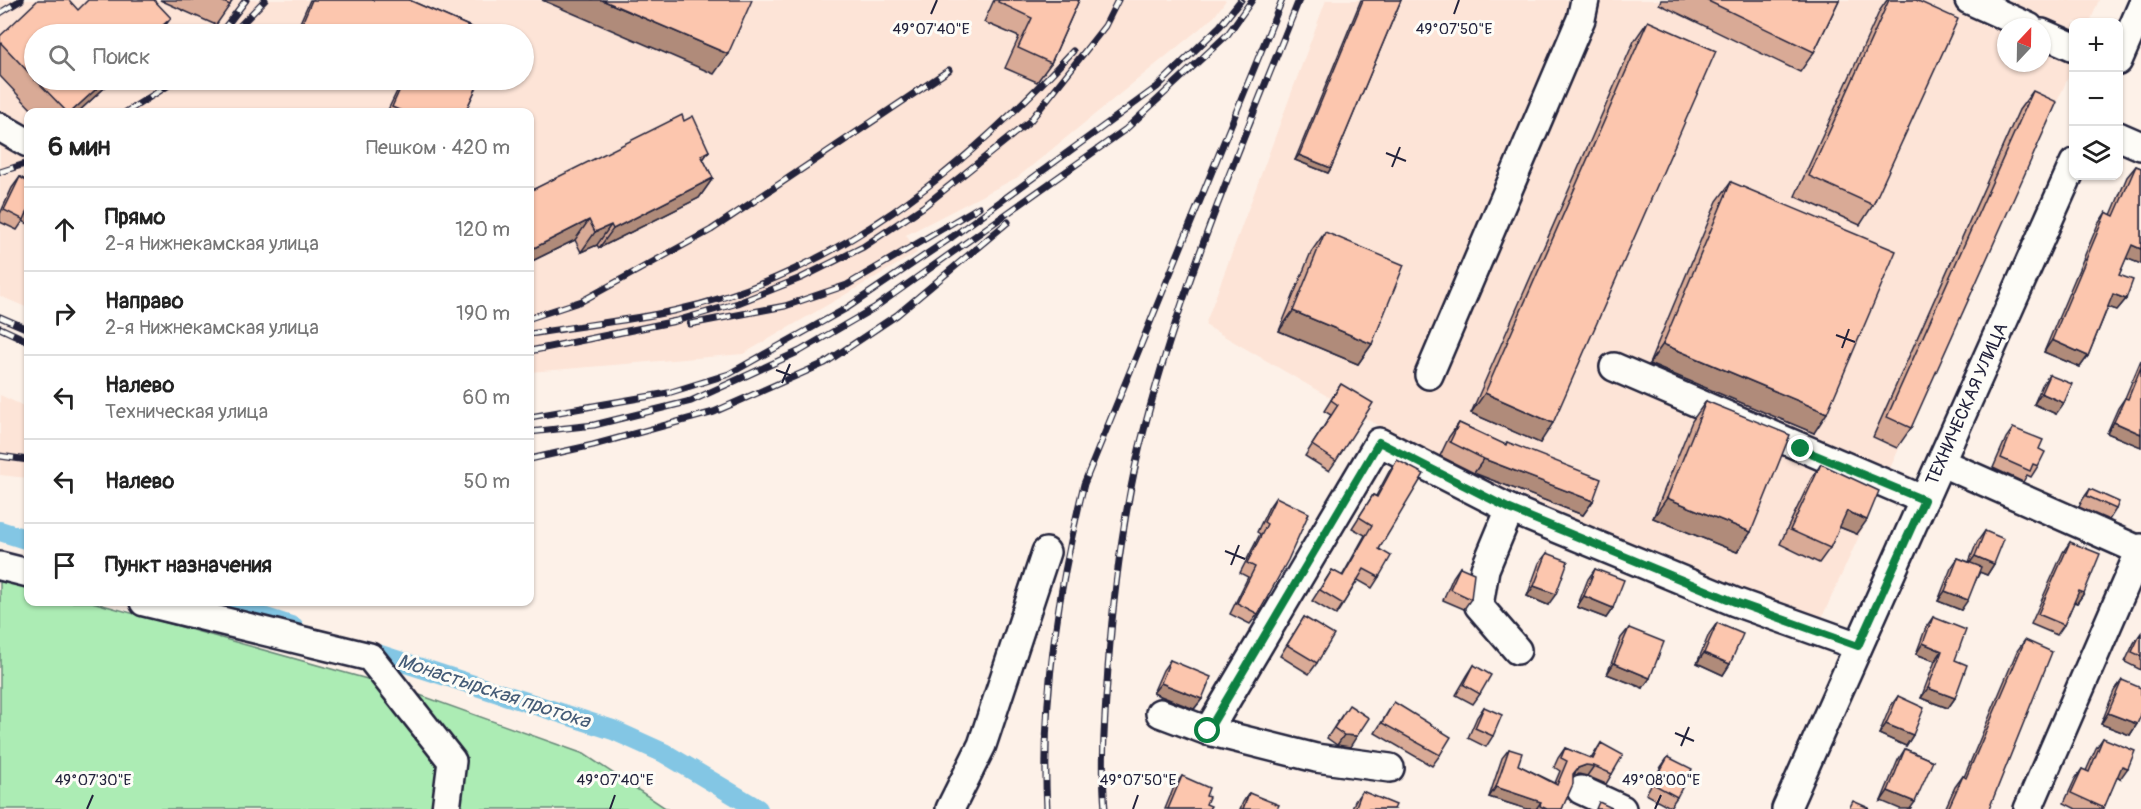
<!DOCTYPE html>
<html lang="ru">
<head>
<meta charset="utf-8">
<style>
  :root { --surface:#fff; --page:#f2f2f2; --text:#222; --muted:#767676; --line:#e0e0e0 }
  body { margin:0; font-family:Pangolin,sans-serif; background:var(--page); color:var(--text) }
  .controls { position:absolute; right:18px; top:18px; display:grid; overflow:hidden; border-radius:12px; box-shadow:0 2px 4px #0004 }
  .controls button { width:54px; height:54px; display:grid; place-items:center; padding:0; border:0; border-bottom:2px solid var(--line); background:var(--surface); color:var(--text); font:30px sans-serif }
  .compass { position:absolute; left:1997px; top:18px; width:54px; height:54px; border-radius:50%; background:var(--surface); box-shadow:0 2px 4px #0004; rotate:22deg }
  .stop { position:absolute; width:18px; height:18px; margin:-14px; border:4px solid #0b8043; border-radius:50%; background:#fff }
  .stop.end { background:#0b8043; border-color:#fff; box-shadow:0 2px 6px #0008 }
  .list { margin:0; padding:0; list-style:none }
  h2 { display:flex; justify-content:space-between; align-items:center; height:78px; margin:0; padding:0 24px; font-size:26px }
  h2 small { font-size:20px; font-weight:400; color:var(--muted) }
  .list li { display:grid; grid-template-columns:39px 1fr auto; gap:18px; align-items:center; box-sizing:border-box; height:84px; padding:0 24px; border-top:2px solid var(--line) }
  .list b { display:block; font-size:22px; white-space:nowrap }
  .list p { margin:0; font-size:20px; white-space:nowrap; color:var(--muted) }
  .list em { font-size:20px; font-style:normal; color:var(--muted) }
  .icon { flex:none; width:33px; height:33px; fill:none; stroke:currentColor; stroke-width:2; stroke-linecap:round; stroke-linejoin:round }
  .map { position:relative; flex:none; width:2141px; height:809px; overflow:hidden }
  .search { position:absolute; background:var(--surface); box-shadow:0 2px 4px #0004; left:24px; top:24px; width:510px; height:66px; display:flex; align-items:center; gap:15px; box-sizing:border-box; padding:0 21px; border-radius:33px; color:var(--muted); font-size:22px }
  .panel { position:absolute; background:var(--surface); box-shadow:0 2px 4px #0004; left:24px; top:108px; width:510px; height:498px; border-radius:12px }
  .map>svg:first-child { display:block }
</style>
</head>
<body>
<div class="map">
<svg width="2141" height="809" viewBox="0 0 2141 809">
  <rect width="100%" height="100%" fill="#fdf1e8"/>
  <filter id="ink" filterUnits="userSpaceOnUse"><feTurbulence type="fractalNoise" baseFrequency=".0167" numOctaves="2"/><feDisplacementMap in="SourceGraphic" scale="12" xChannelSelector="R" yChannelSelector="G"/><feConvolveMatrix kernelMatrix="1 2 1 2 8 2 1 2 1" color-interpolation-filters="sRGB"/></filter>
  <g filter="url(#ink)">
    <g fill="#fde4d7" fill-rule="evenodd">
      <path d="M0,0h1226l-12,17 -196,160 -112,58 11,18 -174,101 -213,18v-260h-502v196l-28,-12zM34,34h490v46h-490z"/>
      <path d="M1326,0h773l-9,22h-16l-2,47 -253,555 -387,-167 -227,-132zM2006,27h36v36h-36z"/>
      <polygon points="0,395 28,408 28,478 0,475"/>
    </g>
    <polygon fill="#acecb4" stroke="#678778" stroke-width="1.5" points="0,576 28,584 28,602 92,602 403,689 584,754 667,809 0,809"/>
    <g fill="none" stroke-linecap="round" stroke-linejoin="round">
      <g stroke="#83c6e4" stroke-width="20">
        <polyline points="0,531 28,540"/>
        <polyline points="217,602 294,627"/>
        <polyline points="362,649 613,730 664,753 758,809"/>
      </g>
      <g stroke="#22223b" stroke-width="32">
        <g id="minor">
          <polyline points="1969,0 2029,27"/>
          <polyline points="2042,33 2074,47"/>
          <polyline points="2118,61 2141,8"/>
          <polyline points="0,127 28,143"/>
          <polyline points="2118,136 2141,146"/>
          <polyline points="1614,367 1924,500"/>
          <polyline points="1429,375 1581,19 1585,0"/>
          <polyline points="1942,463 2141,551"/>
          <polyline points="1510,509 1485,569 1479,606 1517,650"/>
          <polyline points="0,566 28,573"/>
          <polyline points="144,602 370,657 452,761 446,809"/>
          <polyline points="1160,713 1208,731 1316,758 1390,768"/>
          <polyline points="1208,731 1379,442 1510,509 1735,602 1858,646"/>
          <polyline points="1581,790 1622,809"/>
          <polyline points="950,809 982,745 1046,552"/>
          <polyline points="1786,809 2074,163"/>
          <polyline points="2028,809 2141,548"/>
        </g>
      </g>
      <use href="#minor" stroke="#fdfcf7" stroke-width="27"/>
      <g stroke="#22223b" stroke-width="7">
        <g id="rail">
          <polyline points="0,13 21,0"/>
          <polyline points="220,34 246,0"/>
          <polyline points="232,34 265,0"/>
          <polyline points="126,112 177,80"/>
          <polyline points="0,172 28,163"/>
          <polyline points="0,317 28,329"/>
          <polyline points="530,318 582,301 711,230 949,70"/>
          <polyline points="690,324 785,306 847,285 979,207"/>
          <polyline points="0,328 28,341"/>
          <path d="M530,334c47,-8 96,-13 143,-23 164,-36 289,-141 400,-260"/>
          <polyline points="530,351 676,321 738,303 801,278 863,247 923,207 1030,121 1105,26 1118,0"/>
          <polyline points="530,417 668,393 729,374 847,308 952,237 1157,87 1220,26 1241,0"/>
          <polyline points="530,432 594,425 691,401 800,351 874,308 1126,129 1228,34 1252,0"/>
          <polyline points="0,456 28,460"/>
          <polyline points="530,459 593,445 714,412 825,363 897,315 1008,222"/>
          <path d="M1047,809c-6,-109 11,-220 37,-325l198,-484"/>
          <path d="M1105,809c-4,-47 0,-94 3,-141 6,-81 16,-163 37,-242 38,-146 98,-286 154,-426"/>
        </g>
      </g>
      <use href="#rail" stroke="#fdfcf7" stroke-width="4.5" stroke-dasharray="14" stroke-linecap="butt"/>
    </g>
    <g fill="#d9aa96" stroke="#22223b" stroke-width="1.5">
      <polygon points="154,0 34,34 34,80 113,80 78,112 34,112 0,76 0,36 78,10"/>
      <polygon points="160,0 232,0 230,5 216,25"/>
      <polygon points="310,0 409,0 487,34 295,34"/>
      <polygon points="994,0 1079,0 1051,63 1037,82 1005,68 1019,37 984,22"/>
      <polygon points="1361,0 1401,0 1331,168 1328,173 1295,160"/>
      <polygon points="1661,0 1839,0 1814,52 1800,72 1659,4"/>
      <polygon points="1887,0 1916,0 1873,205 1860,225 1795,196 1880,10"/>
      <polygon points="1648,21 1540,443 1471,413 1634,41"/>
      <polygon points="393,80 480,80 465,112 387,112 401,83"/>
      <polygon points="2033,91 1911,428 1897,448 1873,437 2019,110"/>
      <polygon points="684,121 709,151 703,159 713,178 699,198 599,248 597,245 581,252 575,240 530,262 530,191"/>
      <polygon points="2136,166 2141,168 2141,264 2126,258 2119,275 2126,299 2117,310 2108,307 2088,356 2080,367 2044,352 2098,224 2106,212 2111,215 2127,177"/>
      <polygon points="20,177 28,182 28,224 23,221 17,230 0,222 0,214 12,188"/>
      <polygon points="1731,182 1814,433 1649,364 1717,201"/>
      <polygon points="1325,232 1372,344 1358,364 1279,331 1311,252"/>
      <polygon points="2141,360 2141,447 2107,433 2118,408 2125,398"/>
      <polygon points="2049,375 2056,414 2034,404 2042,385"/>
      <polygon points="1341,384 1336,461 1329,471 1305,456 1331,415 1324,411"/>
      <polygon points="1706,401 1737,552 1653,518 1692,421"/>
      <polygon points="1459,423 1505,445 1507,442 1593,501 1583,515 1474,473 1440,456 1449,437"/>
      <polygon points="2013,428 2039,449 2038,466 2031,477 2027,475 2023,482 1993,468 2006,438"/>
      <polygon points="1397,460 1379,549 1379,577 1372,588 1358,580 1336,615 1312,601 1332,570 1342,576 1365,535 1352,528 1373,495 1376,496 1390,470"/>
      <polygon points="1821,464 1857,534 1839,527 1830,548 1819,563 1780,544 1811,479"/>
      <polygon points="2090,489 2116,509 2109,520 2079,507 2083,499"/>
      <polygon points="1276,497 1258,614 1250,624 1230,614 1248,577 1240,573 1260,534 1257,532 1269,507"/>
      <polygon points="1985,531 1994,564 1987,575 1980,572 1961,610 1938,601 1951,568 1958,558 1969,562 1977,542"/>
      <polygon points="2070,542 2084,593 2077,603 2074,602 2064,625 2057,635 2031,624 2063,552"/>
      <polygon points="1547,553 1548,605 1527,596 1539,563"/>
      <polygon points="1460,567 1471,599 1464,609 1443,600 1453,577"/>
      <polygon points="1595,569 1613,608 1606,618 1577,607 1588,579"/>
      <polygon points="1304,617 1317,663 1309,674 1280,656"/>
      <polygon points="1933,617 1955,660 1955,698 1948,708 1921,698 1935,661 1916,654 1926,627"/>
      <polygon points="1717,623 1730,664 1723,675 1697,663 1709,634"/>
      <polygon points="1629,628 1643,688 1607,674 1621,638"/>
      <polygon points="2141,633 2141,670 2125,662 2134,643"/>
      <polygon points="2025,640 1989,809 1945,809 1955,787 1963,776 1964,777 2017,651"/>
      <polygon points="1170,660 1202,699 1194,709 1153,693 1163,670"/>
      <polygon points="1474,665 1480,694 1473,704 1456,695 1467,676"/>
      <polygon points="2122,680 2137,724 2130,735 2101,724 2114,691"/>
      <polygon points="1898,696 1913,735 1906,746 1879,734 1890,707"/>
      <polygon points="1394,702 1440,755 1432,766 1375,733"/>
      <polygon points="1484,707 1493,736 1486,747 1468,738 1477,717"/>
      <polygon points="1342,715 1350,747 1337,745 1327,738"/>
      <polygon points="2103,738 2120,779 2117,777 2103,809 2076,809 2064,803 2075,779 2082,769 2086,771 2096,748"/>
      <polygon points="1601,743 1612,774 1606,784 1587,776 1579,774 1573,777 1562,809 1527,809 1489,797 1502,758 1509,749 1518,765 1555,783 1560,771 1554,767 1558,758 1565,748 1591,759"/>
      <polygon points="1905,749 1933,761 1881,801 1898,760"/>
      <polygon points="1668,757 1677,797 1670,807 1646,794 1661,767"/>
      <polygon points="1182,776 1206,796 1206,804 1209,809 1165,809 1174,787"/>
      <polygon points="1362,791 1394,809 1352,809 1355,801"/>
      <polygon points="1249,793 1277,809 1240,809 1243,802"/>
    </g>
    <g fill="#b08b7a" stroke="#22223b" stroke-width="1.5">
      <polygon points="542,0 602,0 728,54 714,74"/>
      <polygon points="171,18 159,34 153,34"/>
      <polygon points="106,80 113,80 78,112 71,112"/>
      <polygon points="709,151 695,171 701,155"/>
      <polygon points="1299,155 1331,168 1328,173 1295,160"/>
      <polygon points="713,178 699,198 599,248 613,229"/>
      <polygon points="589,220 575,240 530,262 530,250"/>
      <polygon points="611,225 597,245 581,252 595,232"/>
      <polygon points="2132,245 2141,249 2141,264 2123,257"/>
      <polygon points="2113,294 2126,299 2117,310 2105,306"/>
      <polygon points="1293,311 1372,344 1358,364 1279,331"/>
      <polygon points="2052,340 2088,356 2080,367 2044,352"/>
      <polygon points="1663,344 1827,413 1814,433 1649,364"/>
      <polygon points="1485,393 1553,423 1540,443 1471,413"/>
      <polygon points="2041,393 2064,403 2056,414 2034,404"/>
      <polygon points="2114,422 2141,434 2141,447 2107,433"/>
      <polygon points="1484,459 1593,501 1583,515 1474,473"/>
      <polygon points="1667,498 1751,532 1737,552 1653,518"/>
      <polygon points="1847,511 1867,520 1857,534 1837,526"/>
      <polygon points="1975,556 1994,564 1987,575 1967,567"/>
      <polygon points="1534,586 1556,594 1548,605 1527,596"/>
      <polygon points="1945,591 1968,600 1961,610 1938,601"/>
      <polygon points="2079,591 2084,593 2077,603 2072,601"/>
      <polygon points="1584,596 1613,608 1606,618 1577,607"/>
      <polygon points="1923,643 1942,651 1935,661 1916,654"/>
      <polygon points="1704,653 1730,664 1723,675 1697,663"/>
      <polygon points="1614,663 1650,678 1643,688 1607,674"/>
      <polygon points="1161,683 1202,699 1194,709 1153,693"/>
      <polygon points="1928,688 1955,698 1948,708 1921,698"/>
      <polygon points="2108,713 2137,724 2130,735 2101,724"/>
      <polygon points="1886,724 1913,735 1906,746 1879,734"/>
      <polygon points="1344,735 1357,736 1350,747 1337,745"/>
      <polygon points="1586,765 1594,766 1587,776 1579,774 1572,778 1578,768"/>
      <polygon points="2122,766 2128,768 2120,779 2115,776"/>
      <polygon points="1496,787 1541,802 1536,809 1527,809 1489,797"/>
      <polygon points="1888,791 1915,802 1910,809 1900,809 1881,801"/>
    </g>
    <g fill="#fcc6ae" stroke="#22223b" stroke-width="1.5">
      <polygon points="38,0 69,0 78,10 88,0 154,0 171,18 153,34 34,34 34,78 0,42 0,36"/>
      <polygon points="219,0 232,0 230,5"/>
      <polygon points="312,0 409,0 487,34 315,34 300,28"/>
      <polygon points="602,0 752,0 728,54"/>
      <polygon points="999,0 1079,0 1051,63 1018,48 1032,18 998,2"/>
      <polygon points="1363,0 1401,0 1331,168 1299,155"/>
      <polygon points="1706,0 1839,0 1814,52"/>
      <polygon points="1889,0 1916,0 1958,19 1873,205 1809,176"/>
      <polygon points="1648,21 1716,51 1553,423 1485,393"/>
      <polygon points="36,80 106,80 71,112 67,112"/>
      <polygon points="404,80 480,80 465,112 404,112 392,107"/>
      <polygon points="2033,91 2057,102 1911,428 1887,417"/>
      <polygon points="682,115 684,121 693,116 709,151 701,155 713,178 613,229 611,225 595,232 589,220 530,250 530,191"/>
      <polygon points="2136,166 2141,168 2141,249 2132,245 2119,275 2133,280 2126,299 2113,294 2088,356 2052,340 2106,212 2114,216"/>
      <polygon points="20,177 28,182 28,210 24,220 4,210"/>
      <polygon points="1731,182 1896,251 1827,413 1663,344"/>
      <polygon points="1325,232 1404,265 1372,344 1293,311"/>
      <polygon points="2141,367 2141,434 2114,422 2125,398 2128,399"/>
      <polygon points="2049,375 2072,384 2064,403 2041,393"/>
      <polygon points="1341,384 1373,403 1336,461 1312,445 1338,405 1331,400"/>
      <polygon points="1706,401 1790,435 1751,532 1667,498"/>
      <polygon points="1459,423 1506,445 1507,442 1601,479 1593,501 1484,459 1450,442"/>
      <polygon points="2013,428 2043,440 2039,449 2045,452 2038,466 2033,464 2030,471 2001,458"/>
      <polygon points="1397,460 1424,474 1379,549 1391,556 1379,577 1364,569 1343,604 1320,590 1332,570 1343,576 1372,525 1359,517 1373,495 1377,497"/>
      <polygon points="1821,464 1879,491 1867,520 1847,511 1830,548 1790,530"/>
      <polygon points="2090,489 2119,502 2116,509 2087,496"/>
      <polygon points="1276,497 1309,513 1288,560 1258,614 1237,603 1255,567 1247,563 1267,524 1264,522"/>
      <polygon points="1985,531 2004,539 1994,564 1975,556"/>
      <polygon points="2070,542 2100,554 2084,593 2079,591 2064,625 2038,614"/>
      <polygon points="1547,553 1568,561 1556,594 1534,586"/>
      <polygon points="1958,558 1981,567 1968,600 1945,591"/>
      <polygon points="1460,567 1474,573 1471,599 1450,589"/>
      <polygon points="1595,569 1624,580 1613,608 1584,596"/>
      <polygon points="1304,617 1334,635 1317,663 1287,645"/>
      <polygon points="1933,617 1966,630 1955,660 1967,665 1955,698 1928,688 1942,651 1923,643"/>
      <polygon points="1717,623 1743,634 1730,664 1704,653"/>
      <polygon points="1629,628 1664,642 1650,678 1614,663"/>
      <polygon points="2141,633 2141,656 2132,652"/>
      <polygon points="2025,640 2052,652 1989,809 1948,809 1963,776 1966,778"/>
      <polygon points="1170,660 1211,677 1202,699 1161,683"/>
      <polygon points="1474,665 1491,675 1480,694 1464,685"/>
      <polygon points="2122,680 2141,688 2141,715 2137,724 2108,713"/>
      <polygon points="1898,696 1924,708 1913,735 1886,724"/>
      <polygon points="1394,702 1451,737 1440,755 1382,723"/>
      <polygon points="1349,705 1369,718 1357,736 1344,735 1334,728"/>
      <polygon points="1484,707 1502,715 1493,736 1475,728"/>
      <polygon points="2103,738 2135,751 2128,768 2122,766 2104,808 2071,793 2082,769 2089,772"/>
      <polygon points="1601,743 1623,755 1612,774 1594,766 1586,765 1578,768 1573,774 1573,784 1562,809 1547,809 1540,806 1541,802 1496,787 1509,749 1522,753 1518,765 1557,785 1567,761 1561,758 1565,748 1593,759"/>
      <polygon points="1905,749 1933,761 1915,802 1888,791"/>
      <polygon points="1668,757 1692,769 1677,797 1653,784"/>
      <polygon points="1182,776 1209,788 1206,796 1209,797 1206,804 1211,806 1209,809 1168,809"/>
      <polygon points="1362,791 1396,805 1394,809 1355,809"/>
      <polygon points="1249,793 1279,805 1277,809 1243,809"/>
      <polygon points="1853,801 1869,808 1869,809 1849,809"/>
      <polygon points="1599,802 1614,809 1596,809"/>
    </g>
  </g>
  <g fill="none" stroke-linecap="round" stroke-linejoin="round" filter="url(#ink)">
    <polyline stroke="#0b8043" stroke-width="8" points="1208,731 1379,442 1510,509 1735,602 1858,646 1924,500 1801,449"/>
  </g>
  <path fill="none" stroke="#22223b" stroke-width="2" d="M931,14l6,-14M1454,14l5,-14M1386,153l20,8M1392,167l8,-20M1836,335l19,7M1842,348l7,-19M776,370l19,7M782,383l8,-19M1225,551l20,8M1231,565l8,-20M1675,733l19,8M1681,746l8,-19M87,809l6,-14M610,809l5,-14M1133,809l5,-14M1655,809l6,-14"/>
  <g text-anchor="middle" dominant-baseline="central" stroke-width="6" stroke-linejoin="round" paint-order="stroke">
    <g font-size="18" fill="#22223b" stroke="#fdfcf7">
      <text transform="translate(1967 404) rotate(-66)">ТЕХНИЧЕСКАЯ УЛИЦА</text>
    </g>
    <g font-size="20" font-style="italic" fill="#445b76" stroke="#fdfcf7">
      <text transform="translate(494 691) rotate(18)">Монастырская протока</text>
    </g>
  </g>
  <g font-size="15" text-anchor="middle" fill="#22223b" stroke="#fdfcf7" stroke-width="6" stroke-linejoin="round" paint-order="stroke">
    <text x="931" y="34">49°07'40"E</text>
    <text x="1454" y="34">49°07'50"E</text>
    <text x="93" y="785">49°07'30"E</text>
    <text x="615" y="785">49°07'40"E</text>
    <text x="1138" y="785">49°07'50"E</text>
    <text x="1661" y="785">49°08'00"E</text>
  </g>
</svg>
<div class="controls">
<button>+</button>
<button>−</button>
<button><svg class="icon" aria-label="layers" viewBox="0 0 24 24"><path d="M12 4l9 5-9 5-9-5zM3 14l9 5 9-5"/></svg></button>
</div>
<svg class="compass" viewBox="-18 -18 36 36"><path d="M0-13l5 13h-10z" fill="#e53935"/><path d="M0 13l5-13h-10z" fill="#767676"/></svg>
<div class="stop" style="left:1208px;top:731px"></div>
<div class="stop end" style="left:1801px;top:449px"></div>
<div class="search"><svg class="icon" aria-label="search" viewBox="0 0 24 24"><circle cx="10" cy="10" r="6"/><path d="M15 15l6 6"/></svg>Поиск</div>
<section class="panel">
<h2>6 мин<small>Пешком · 420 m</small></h2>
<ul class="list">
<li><svg class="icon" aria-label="ahead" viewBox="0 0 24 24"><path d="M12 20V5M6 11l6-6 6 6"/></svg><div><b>Прямо</b><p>2-я Нижнекамская улица</p></div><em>120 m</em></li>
<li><svg class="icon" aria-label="right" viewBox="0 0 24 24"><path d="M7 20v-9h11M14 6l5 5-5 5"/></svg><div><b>Направо</b><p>2-я Нижнекамская улица</p></div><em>190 m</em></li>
<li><svg class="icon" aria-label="left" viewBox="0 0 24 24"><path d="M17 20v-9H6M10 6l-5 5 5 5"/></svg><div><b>Налево</b><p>Техническая улица</p></div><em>60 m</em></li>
<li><svg class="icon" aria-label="left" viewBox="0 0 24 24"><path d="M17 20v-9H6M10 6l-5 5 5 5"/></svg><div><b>Налево</b></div><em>50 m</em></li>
<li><svg class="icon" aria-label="arrive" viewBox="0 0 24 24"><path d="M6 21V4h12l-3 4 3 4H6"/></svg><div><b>Пункт назначения</b></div></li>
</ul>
</section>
</div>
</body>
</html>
